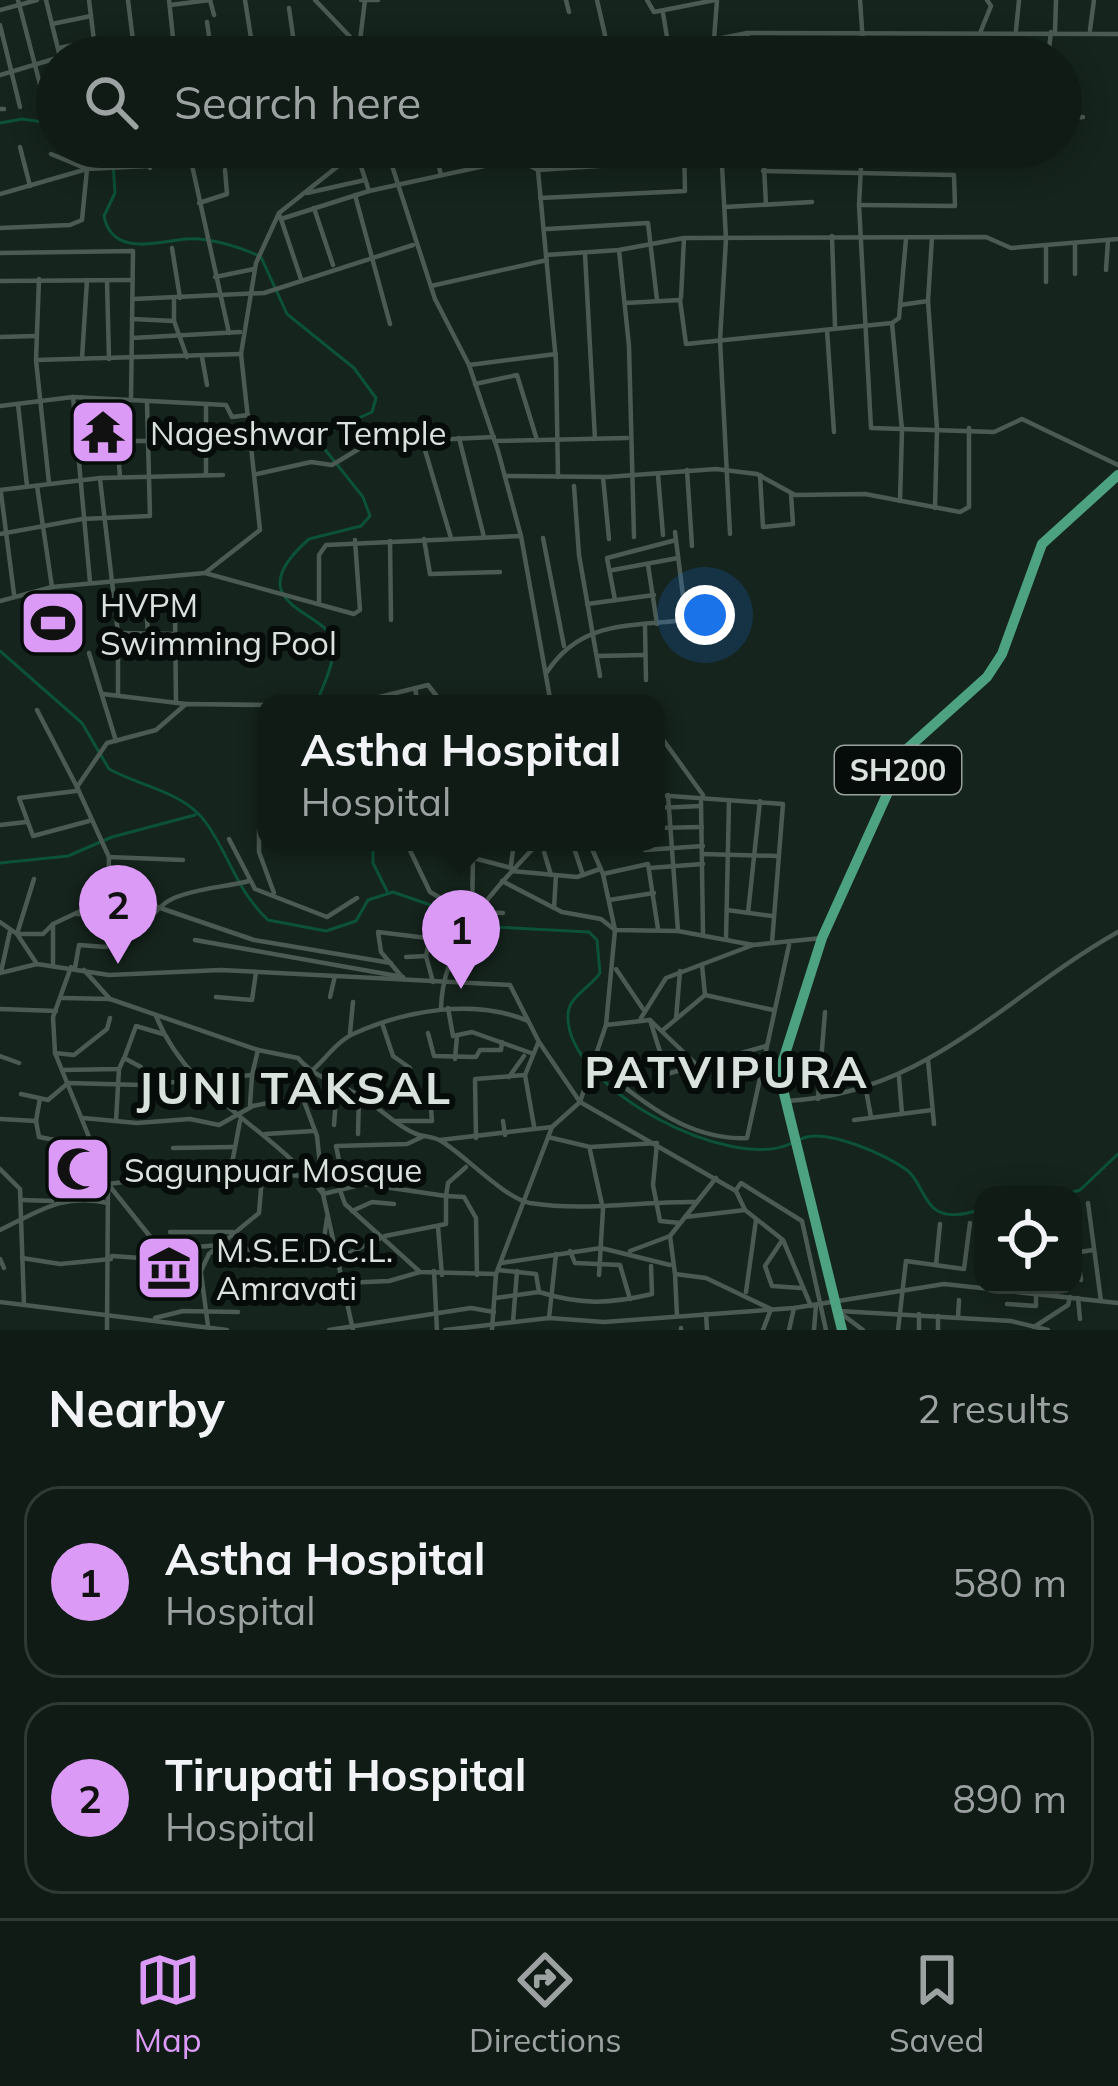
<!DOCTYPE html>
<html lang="en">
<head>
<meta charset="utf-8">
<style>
  :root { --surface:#101b16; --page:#1e2823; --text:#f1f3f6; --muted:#9ca1a1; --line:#303935; --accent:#da9af6 }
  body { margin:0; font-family:Mulish,sans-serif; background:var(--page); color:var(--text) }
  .controls { position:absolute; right:36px; bottom:36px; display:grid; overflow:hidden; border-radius:24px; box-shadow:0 6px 30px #0003 }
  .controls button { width:108px; height:108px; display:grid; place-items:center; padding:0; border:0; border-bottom:3px solid var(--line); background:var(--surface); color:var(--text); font:60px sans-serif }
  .you { position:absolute; left:705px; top:615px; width:42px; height:42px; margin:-30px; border:9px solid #fff; border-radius:50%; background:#1a73e8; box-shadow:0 0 0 18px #1a73e833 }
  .badge { display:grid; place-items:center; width:78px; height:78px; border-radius:50%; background:var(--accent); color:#111; font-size:39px; font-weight:700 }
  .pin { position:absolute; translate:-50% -99px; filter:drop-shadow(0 3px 6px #0008) }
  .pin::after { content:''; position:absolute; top:63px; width:42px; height:36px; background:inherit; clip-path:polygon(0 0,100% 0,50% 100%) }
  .popup { position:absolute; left:257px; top:695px; width:408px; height:156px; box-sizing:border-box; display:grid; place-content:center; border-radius:24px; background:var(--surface); filter:drop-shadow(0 3px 9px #0005); font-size:39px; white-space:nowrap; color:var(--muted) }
  .popup b { font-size:45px; color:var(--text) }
  .popup::after { content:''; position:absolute; left:50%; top:100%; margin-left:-24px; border:24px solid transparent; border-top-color:var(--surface) }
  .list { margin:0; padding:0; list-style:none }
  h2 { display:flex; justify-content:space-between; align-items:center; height:156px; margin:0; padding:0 48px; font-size:51px }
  h2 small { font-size:39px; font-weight:400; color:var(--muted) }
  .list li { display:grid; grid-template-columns:78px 1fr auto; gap:36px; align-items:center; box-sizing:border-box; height:192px; margin:0 24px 24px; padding:0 24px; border:3px solid var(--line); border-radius:36px }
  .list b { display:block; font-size:45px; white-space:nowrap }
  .list p { margin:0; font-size:39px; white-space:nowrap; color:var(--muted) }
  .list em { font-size:39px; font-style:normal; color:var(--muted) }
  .icon { flex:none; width:66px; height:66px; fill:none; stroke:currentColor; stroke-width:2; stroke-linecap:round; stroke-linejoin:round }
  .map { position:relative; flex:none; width:1118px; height:1330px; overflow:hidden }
  .search { position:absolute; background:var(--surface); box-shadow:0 6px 30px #0003; left:36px; right:36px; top:36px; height:132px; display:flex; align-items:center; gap:30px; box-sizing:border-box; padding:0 42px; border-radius:66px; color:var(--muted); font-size:45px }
  .sheet { height:588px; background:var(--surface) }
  nav { display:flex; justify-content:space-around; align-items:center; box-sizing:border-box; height:168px; border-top:3px solid var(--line); background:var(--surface); font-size:33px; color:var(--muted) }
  nav a { display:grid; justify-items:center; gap:6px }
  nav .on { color:var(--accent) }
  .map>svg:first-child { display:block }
</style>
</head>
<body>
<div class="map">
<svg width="1118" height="1330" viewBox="0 0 1118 1330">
  <rect width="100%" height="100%" fill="#15241d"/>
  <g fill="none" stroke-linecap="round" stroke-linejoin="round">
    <g stroke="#0c513a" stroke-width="3">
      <polyline points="0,123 22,119 57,124"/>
      <path d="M112,147l3,46 -11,23c8,41 53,26 82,23 22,-2 55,8 75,18l26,57 67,54 22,30 -4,14 -52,24 -1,6 44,55 7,19 -9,10 -52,13c-74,65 16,72 23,100 5,22 -9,46 -16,65"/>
      <path d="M0,651l82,72 27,46c32,18 75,22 98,55 23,33 30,67 61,96l58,11 30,-10 12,-21 25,-8 101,35 95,5 8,8 3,33c-9,14 -32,24 -32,42 -3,73 164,159 224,128"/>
      <polyline points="373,842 373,863 387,891"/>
      <polyline points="0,863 68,856 112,837 195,815"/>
      <path d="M801,1139c23,-12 87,16 107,32 12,10 15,30 28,39 14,9 32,3 47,-1"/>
      <polyline points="1062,1195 1080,1190 1118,1154"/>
    </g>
    <g stroke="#4b5b53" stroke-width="4.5">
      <polyline points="18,0 48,115"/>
      <polyline points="46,0 60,57"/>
      <polyline points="89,0 96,57"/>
      <polyline points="128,0 135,57"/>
      <polyline points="169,0 175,57"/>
      <polyline points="210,0 214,15"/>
      <polyline points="245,0 254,57"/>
      <polyline points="315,0 356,43"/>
      <polyline points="361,0 378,0"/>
      <polyline points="566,0 569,12"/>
      <polyline points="597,0 610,57"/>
      <polyline points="647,0 654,12 715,0"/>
      <polyline points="860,0 864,57"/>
      <polyline points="170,5 210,0"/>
      <polyline points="289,8 296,57"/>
      <polyline points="0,10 37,0"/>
      <polyline points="663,13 669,49"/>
      <polyline points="207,22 212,57"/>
      <polyline points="52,24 91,16"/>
      <polyline points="0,25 20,107"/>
      <polyline points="1016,30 1019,0"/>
      <polyline points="1090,30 1094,0"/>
      <polyline points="1055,32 1056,0"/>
      <polyline points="747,33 751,57"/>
      <polyline points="980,33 991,6 987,0"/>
      <polyline points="714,40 717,0"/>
      <polyline points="174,44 209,40"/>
      <polyline points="59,48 94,41"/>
      <polyline points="317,57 356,51"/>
      <polyline points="358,57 365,0"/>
      <polyline points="629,57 747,33 1118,34"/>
      <polyline points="1048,57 1051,32"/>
      <polyline points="0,75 57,58"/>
      <polyline points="0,109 4,109"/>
      <polyline points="1061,120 1083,117"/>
      <polyline points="20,147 30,186"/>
      <polyline points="147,147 150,168"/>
      <polyline points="188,147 229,333"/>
      <polyline points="386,147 435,299 469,365 498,451 521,536 551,704"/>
      <polyline points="434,147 441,175"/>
      <polyline points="721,147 726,239 720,340 730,534"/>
      <polyline points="763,147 766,205"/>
      <polyline points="862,147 859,205 871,428 994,432 1022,419 1118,465"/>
      <polyline points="356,151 369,191"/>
      <polyline points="517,159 538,170 763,155"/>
      <polyline points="537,160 556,361 558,477"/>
      <polyline points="986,164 1016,163 1020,147"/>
      <polyline points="763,171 954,175 955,206 859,205"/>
      <polyline points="307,193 365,180"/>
      <polyline points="0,194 87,169 190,164 287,147"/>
      <polyline points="355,195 390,324"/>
      <polyline points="540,198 685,191 684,147"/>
      <polyline points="199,203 227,194 225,170"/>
      <polyline points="725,207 812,202"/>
      <polyline points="314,208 333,265"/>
      <polyline points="280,216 301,279"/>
      <polyline points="281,219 369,191 517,159 518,147"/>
      <polyline points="0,228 70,225 82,220 87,169 51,154"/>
      <polyline points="547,229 648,223 657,300"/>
      <polyline points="832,236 835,326"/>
      <polyline points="172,248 180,298"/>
      <polyline points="619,250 629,346 634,537"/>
      <polyline points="0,253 133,251 131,400"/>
      <polyline points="585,254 595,439"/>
      <polyline points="546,255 619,250 684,238 986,237 1011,248 1118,239"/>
      <polyline points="1106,270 1108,240"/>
      <polyline points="1075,274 1075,243"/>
      <polyline points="215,277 254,269"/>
      <polyline points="39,279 36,360 49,483"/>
      <polyline points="0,281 132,280"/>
      <polyline points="107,281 109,359"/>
      <polyline points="1046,282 1046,245"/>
      <polyline points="431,286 547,260"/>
      <polyline points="681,298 684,238"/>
      <polyline points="133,299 264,293 413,245"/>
      <polyline points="174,300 174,321 187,357"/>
      <polyline points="928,301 937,429 935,508"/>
      <polyline points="625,303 680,300 686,344 892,323 899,318 906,239"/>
      <polyline points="900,305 928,301 932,237"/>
      <polyline points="132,319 174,321"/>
      <polyline points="892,323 902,430 900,501"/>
      <polyline points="827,330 834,432"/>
      <polyline points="0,337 36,336"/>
      <polyline points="132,338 240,332"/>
      <polyline points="202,357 207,385"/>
      <polyline points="82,358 87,280"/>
      <polyline points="36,360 241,354"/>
      <polyline points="469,365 556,354"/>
      <polyline points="475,384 517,375 537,440"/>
      <polyline points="73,397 90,582"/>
      <polyline points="114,399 120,477"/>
      <polyline points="18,404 27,486"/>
      <polyline points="0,406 73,397 226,405 232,417 248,415"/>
      <polyline points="459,438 484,537"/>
      <polyline points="422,440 451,538"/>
      <polyline points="116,441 206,441"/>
      <polyline points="495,441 627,438"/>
      <polyline points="687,470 692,546"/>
      <polyline points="257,474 311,462 332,465 369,443 494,437"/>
      <polyline points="206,475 206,404"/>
      <polyline points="658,475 663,535"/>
      <polyline points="760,475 763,527 793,524 791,494"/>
      <polyline points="505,476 607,477 716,469 757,474 795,495 865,494 960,512 969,507 969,428"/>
      <polyline points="603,477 609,539"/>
      <polyline points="100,479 118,633 118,695"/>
      <polyline points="37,486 52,587"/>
      <polyline points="574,486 579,555 600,676"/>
      <polyline points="0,490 100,478 223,475"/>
      <polyline points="1,493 14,594"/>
      <polyline points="0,534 82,519 150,516 147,402"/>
      <polyline points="543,538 564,646"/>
      <polyline points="424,539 430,574 500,572"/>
      <polyline points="390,541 391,620"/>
      <polyline points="648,565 657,624"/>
      <polyline points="613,570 678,558"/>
      <polyline points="205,573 354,614 360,610 355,540"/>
      <polyline points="615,600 607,558 676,540"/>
      <polyline points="0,601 52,587 205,573 260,530 241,354 256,263 279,213 362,147"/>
      <polyline points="319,602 319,555 326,545 521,536"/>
      <polyline points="587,604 654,595"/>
      <polyline points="175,611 176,702"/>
      <polyline points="147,619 148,633"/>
      <polyline points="645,626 646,680"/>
      <polyline points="121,633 175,634"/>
      <polyline points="89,653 116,741"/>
      <polyline points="597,656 645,655"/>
      <path d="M547,672c34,-52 82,-45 139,-52l-11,-88"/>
      <polyline points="415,688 418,704"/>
      <polyline points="103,694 186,704"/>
      <polyline points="351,704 428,685 443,704"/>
      <polyline points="517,704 550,699 637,704"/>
      <polyline points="37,710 77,787"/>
      <polyline points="656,730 703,795"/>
      <polyline points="76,791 19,798 33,836 89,821"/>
      <polyline points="656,795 783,804 772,943"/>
      <polyline points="668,795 678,931"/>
      <polyline points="701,802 703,934"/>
      <polyline points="656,808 701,806"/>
      <polyline points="0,825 26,822"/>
      <polyline points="656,828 702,827"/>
      <polyline points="259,830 259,852 274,893"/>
      <polyline points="229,839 255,889 327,917 357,898"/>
      <polyline points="406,842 430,892 472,916 473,855"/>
      <polyline points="436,842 443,850 515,869"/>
      <polyline points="572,842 583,875"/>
      <polyline points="645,850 703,846"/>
      <polyline points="544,852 551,875"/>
      <polyline points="702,854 778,856"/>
      <polyline points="183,860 109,857 77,787 107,743 156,730 186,704 266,705"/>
      <polyline points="511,865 514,842"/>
      <polyline points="649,868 703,864"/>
      <polyline points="512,871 577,877 600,869"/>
      <polyline points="603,874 648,864 658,929"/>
      <polyline points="34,879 17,934 43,934 52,925"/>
      <polyline points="502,881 562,912 601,919 615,930 678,931 753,945 822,938"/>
      <polyline points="108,898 109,857"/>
      <path d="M126,900l-15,9 -1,7c48,20 34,-5 64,-18 23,-10 52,-11 75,-17"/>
      <polyline points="609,900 654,893"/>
      <polyline points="554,908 556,875"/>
      <polyline points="727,910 772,916"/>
      <polyline points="479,912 503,913"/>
      <polyline points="748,913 760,801"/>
      <polyline points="77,914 95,915"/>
      <polyline points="0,922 17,934 37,964"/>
      <polyline points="726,939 729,800"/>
      <polyline points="195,940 403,977"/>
      <polyline points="429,941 426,956 433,982"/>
      <polyline points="406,957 426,956"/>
      <polyline points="53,965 53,924 108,898 131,898 254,940 391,963"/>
      <polyline points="702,965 705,995"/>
      <polyline points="71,967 53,1017 55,1053 108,1184 177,1270 201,1273 208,1326"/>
      <polyline points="75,968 79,945 106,947"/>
      <polyline points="616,969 643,1009"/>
      <path d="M84,970l26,29 148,51 40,8c17,20 40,25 62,38 19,11 35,29 54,37 8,4 19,3 27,8 24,14 63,57 89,62 57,9 110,-2 167,-1"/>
      <polyline points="1,972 10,931"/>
      <polyline points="0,973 37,964 109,975 221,970 510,985 539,1042 580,1102 736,1191 745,1210 783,1240 811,1306"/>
      <polyline points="402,977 381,952 378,932 460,942"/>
      <polyline points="216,997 252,1000 256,972"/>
      <polyline points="330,997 335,976"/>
      <polyline points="63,998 110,999"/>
      <path d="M441,1008c2,-69 54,-118 98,-166"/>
      <polyline points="448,1008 453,1036 472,1032 531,1053"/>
      <polyline points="0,1009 56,1011"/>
      <path d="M156,1016c33,82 117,112 167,178l41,-10 82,12 2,-13 18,-16"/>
      <polyline points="641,1018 666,978 753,945"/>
      <polyline points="676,1019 680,971"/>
      <polyline points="650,1020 667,1074 766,1046"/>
      <polyline points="606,1025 650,1020 699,1067"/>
      <polyline points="383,1026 393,1056 410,1068"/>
      <polyline points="663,1030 705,995 773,1010"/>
      <polyline points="350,1033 353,1002"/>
      <polyline points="428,1033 434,1056 476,1057 480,1050 501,1050 502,1042"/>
      <polyline points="55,1053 74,1055 107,1029 110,1018"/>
      <polyline points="0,1056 19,1063"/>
      <polyline points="125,1056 136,1026 163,1034"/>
      <polyline points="455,1059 457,1036"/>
      <polyline points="928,1060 934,1124"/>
      <path d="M593,1062c45,36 93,79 154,76l42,-193"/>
      <polyline points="62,1070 119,1069 124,1058 141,1067 142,1085"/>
      <polyline points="525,1075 534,1126"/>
      <polyline points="509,1077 524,1056"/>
      <polyline points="899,1077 902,1114"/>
      <polyline points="866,1090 871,1117"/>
      <polyline points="21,1094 48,1100 68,1083 142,1085 252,1075 258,1050"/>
      <polyline points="302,1096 317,1136 323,1194 353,1330"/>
      <polyline points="818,1099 825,1012"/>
      <path d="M787,1101c140,-7 216,-104 331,-169"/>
      <polyline points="250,1105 252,1075"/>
      <path d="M83,1118l54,5 53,-4 29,6 34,-19 49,-10 1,-18c18,-12 31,-35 50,-44 53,-24 122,-36 175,-13"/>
      <polyline points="0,1119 36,1121 40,1098"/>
      <polyline points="854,1120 932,1110"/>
      <polyline points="36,1121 39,1137 65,1142"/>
      <polyline points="116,1121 119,1069"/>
      <polyline points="396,1121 432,1121 428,1071"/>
      <polyline points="503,1121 505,1135"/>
      <polyline points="334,1125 337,1085"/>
      <polyline points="265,1134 313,1131"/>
      <polyline points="358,1134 359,1096"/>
      <polyline points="548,1137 590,1147 657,1143 653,1185 660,1221 680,1223"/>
      <polyline points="476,1138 475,1079 525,1075 538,1043"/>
      <polyline points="440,1140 552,1127"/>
      <polyline points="173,1148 233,1147"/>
      <polyline points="590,1150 603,1209 599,1275"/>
      <polyline points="0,1169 20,1189 24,1305"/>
      <polyline points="230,1174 240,1121"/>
      <polyline points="344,1184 336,1146 407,1144 424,1136"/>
      <polyline points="736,1190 741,1183 802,1221 826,1330"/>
      <polyline points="341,1193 345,1204 420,1272 496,1274"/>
      <polyline points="22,1200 52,1201"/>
      <polyline points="1088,1203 1101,1301"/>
      <polyline points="352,1211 372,1202 394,1204"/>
      <polyline points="685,1217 745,1210"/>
      <polyline points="438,1227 442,1275"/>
      <path d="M0,1230c40,-19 62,-37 108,-27"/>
      <polyline points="170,1232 233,1232"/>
      <polyline points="781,1242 765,1266 772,1286 801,1288"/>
      <polyline points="163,1250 219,1245 330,1262 385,1236 446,1224 446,1196 464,1197 476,1218 477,1275"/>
      <polyline points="570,1251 575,1263 620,1265 630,1299"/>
      <polyline points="630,1251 670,1236"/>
      <polyline points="1077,1252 1081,1280"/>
      <polyline points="1073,1253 1093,1250"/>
      <polyline points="112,1256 170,1260"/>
      <polyline points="22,1258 60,1264 111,1259"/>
      <polyline points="0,1259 4,1268"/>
      <polyline points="321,1260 327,1218"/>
      <polyline points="501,1263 601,1248 670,1265"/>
      <polyline points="936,1265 940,1224"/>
      <polyline points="201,1271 209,1254 259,1213 262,1177"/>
      <polyline points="434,1271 437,1330"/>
      <polyline points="675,1274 670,1236 716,1178"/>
      <polyline points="344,1283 389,1281 420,1272"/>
      <path d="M539,1292c42,13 71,12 113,2l-1,-28"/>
      <polyline points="746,1292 756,1220"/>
      <polyline points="495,1298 539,1292 536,1274 498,1270"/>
      <polyline points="1078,1298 1080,1319"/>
      <polyline points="0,1302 227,1330"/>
      <polyline points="1007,1304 1036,1306 1036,1290"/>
      <polyline points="839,1311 1011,1321 1048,1330"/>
      <polyline points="706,1314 707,1330"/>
      <polyline points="919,1314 919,1330"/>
      <polyline points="843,1315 863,1330"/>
      <polyline points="677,1316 675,1274 706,1278 771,1309 763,1330"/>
      <polyline points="938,1316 938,1330"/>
      <polyline points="958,1317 959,1300"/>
      <polyline points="155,1318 183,1311 238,1312"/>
      <polyline points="549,1318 556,1254"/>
      <polyline points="513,1322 517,1271"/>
      <polyline points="1034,1327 1068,1305 1070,1297"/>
      <polyline points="107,1330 108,1184 203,1172 309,1176"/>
      <polyline points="329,1330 471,1308 494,1312"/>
      <polyline points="445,1330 549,1318 604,1322 794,1308 944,1284 1118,1303"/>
      <polyline points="492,1330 496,1274 552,1127 580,1102 606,1025 615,930 603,874 589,842"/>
      <polyline points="681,1330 681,1328"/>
      <polyline points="789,1330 794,1308"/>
      <polyline points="814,1330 816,1305"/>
      <polyline points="898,1330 906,1261 964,1269 970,1223"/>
    </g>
    <polyline stroke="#4da282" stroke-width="10" points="842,1330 779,1073 822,938 908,748 987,677 1002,654 1042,544 1118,475"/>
  </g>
  <defs>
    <g id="temple-square" transform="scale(3.45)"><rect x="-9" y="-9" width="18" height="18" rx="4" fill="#da9af6" stroke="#060c09"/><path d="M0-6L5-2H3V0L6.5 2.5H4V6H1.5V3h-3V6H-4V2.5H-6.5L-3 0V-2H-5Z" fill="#111"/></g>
    <g id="stadium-square" transform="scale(3.45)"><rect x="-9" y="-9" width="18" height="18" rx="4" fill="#da9af6" stroke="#060c09"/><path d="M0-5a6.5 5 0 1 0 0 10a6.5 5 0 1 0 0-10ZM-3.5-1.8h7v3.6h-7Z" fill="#111"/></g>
    <g id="mosque-square" transform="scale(3.45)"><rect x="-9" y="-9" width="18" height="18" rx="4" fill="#da9af6" stroke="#060c09"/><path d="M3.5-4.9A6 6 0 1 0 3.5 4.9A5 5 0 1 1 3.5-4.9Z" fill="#111"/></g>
    <g id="museum-square" transform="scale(3.45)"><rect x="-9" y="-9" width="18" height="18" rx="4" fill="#da9af6" stroke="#060c09"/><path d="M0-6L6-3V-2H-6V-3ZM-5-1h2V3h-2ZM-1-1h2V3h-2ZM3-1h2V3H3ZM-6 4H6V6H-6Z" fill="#111"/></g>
  </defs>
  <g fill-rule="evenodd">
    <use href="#temple-square" x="103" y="432"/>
    <use href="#stadium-square" x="53" y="623"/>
    <use href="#mosque-square" x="78" y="1169"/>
    <use href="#museum-square" x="169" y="1268"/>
  </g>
  <g text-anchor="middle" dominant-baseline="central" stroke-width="12" stroke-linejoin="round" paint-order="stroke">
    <rect fill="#060c09" stroke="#9aa29d" stroke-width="3" x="835" y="746" width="126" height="48" rx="9"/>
    <g font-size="30" font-weight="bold" fill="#d9e2dd">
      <text x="898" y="770">SH200</text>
    </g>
    <g font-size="33" fill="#d9e2dd" stroke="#060c09" text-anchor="start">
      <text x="150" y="432">Nageshwar Temple</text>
      <text x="100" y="604">HVPM<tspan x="100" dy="38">Swimming Pool</tspan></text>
      <text x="124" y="1169">Sagunpuar Mosque</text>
      <text x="216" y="1249">M.S.E.D.C.L.<tspan x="216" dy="38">Amravati</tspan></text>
    </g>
    <g font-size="45" font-weight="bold" letter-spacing="3" fill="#d9e2dd" stroke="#060c09">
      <text x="727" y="1071">PATVIPURA</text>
      <text x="295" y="1087">JUNI TAKSAL</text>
    </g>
  </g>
</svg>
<div class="controls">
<button><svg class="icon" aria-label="locate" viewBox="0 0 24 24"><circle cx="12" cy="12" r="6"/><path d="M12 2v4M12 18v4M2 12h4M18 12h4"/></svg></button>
</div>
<div class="you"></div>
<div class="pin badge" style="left:461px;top:989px">1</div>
<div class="popup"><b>Astha Hospital</b>Hospital</div>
<div class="pin badge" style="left:118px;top:964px">2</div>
<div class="search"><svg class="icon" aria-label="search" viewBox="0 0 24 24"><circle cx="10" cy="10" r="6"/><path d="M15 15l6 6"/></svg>Search here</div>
</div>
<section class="sheet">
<h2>Nearby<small>2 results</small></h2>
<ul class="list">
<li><span class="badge">1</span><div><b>Astha Hospital</b><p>Hospital</p></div><em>580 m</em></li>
<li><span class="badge">2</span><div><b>Tirupati Hospital</b><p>Hospital</p></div><em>890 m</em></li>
</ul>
</section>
<nav>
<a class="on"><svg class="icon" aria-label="map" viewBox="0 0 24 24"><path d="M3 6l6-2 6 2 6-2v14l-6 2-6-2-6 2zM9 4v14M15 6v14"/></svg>Map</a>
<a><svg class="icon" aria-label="directions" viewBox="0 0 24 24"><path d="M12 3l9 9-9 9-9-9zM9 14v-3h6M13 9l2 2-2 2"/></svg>Directions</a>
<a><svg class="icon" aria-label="saved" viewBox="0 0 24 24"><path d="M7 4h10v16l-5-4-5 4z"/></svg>Saved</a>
</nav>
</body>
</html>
